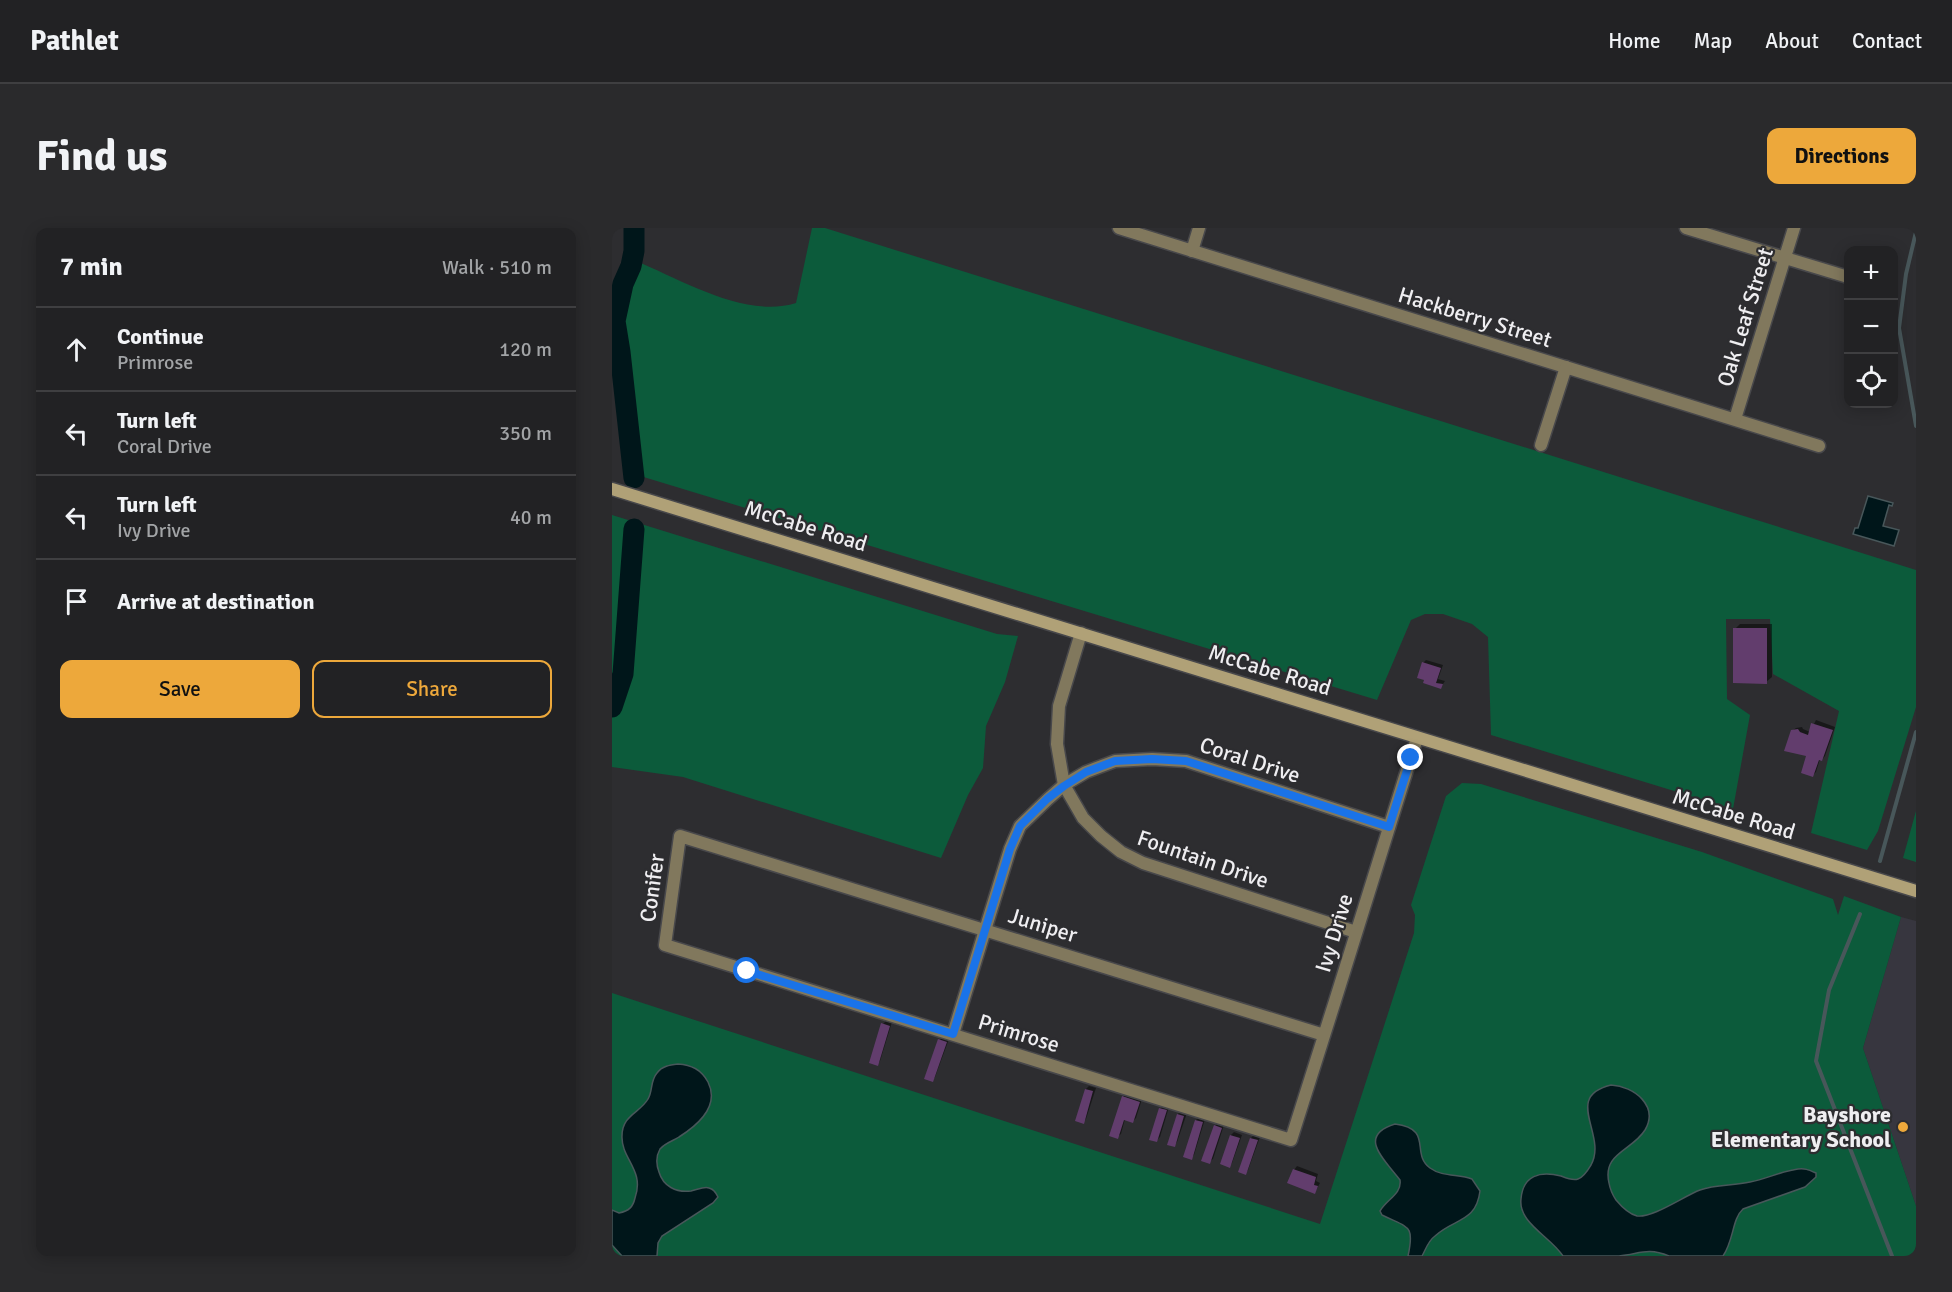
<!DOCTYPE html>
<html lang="en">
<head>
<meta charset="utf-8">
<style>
  :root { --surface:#222224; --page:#2a2a2c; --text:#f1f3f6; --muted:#a2a4a6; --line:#3f3f41; --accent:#eda83b }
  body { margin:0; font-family:Signika,sans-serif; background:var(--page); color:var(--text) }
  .controls { position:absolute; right:18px; top:18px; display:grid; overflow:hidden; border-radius:12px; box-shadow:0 3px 15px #0003 }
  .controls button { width:54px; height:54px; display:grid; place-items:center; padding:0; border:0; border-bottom:2px solid var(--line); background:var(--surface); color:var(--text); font:30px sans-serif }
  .stop { position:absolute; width:18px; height:18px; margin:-14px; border:4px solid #1a73e8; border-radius:50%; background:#fff }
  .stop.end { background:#1a73e8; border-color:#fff; box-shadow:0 2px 6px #0008 }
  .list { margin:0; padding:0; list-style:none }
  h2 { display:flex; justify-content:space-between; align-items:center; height:78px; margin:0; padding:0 24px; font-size:26px }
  h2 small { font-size:20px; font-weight:400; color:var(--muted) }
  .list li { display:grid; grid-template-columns:39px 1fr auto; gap:18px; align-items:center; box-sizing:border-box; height:84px; padding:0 24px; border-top:2px solid var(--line) }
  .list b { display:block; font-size:22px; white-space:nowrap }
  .list p { margin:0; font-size:20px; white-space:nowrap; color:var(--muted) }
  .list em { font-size:20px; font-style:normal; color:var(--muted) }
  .actions { display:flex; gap:12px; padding:18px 24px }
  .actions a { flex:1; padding:14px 0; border:2px solid var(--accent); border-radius:12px; text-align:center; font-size:21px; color:var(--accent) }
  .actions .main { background:var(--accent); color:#111 }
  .icon { flex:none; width:33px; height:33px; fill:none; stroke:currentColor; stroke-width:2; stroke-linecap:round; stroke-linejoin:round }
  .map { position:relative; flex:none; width:1304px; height:1028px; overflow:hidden; border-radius:12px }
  header { display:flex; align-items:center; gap:36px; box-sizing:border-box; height:84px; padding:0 30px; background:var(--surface); border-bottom:2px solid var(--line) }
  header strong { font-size:28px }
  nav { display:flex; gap:33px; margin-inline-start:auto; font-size:21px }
  .intro { display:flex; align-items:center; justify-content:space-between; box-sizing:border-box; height:144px; padding:0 36px }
  h1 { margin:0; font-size:42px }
  .button { padding:15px 27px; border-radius:12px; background:var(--accent); color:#111; font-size:21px; font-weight:700 }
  main { display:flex; gap:36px; padding:0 36px }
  aside { flex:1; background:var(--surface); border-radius:12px; box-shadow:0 3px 15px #0003 }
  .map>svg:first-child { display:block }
</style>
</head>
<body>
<header>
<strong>Pathlet</strong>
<nav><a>Home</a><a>Map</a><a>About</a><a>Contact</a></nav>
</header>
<div class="intro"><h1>Find us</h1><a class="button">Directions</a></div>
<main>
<aside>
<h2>7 min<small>Walk · 510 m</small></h2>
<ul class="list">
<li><svg class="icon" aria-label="ahead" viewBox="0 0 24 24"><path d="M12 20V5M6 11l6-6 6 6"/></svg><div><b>Continue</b><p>Primrose</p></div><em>120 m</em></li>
<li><svg class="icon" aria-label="left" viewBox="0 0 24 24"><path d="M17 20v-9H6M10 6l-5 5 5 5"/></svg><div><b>Turn left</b><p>Coral Drive</p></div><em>350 m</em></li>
<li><svg class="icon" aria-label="left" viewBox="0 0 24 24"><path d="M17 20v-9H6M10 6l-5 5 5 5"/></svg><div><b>Turn left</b><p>Ivy Drive</p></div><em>40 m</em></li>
<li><svg class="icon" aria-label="arrive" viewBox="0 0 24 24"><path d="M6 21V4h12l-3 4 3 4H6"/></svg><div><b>Arrive at destination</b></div></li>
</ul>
<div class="actions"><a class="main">Save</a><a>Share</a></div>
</aside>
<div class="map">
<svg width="1304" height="1028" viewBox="0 0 1304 1028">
  <rect width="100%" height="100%" fill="#2d2d30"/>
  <polygon fill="#37363f" points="1289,689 1304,693 1304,978 1251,820"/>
  <g fill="#0c5b3b">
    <path d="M200,0h13l1091,342v137l-38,124 -11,19 -56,-17 28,-122 -66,-37 -3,-55h-44l1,80 23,16 -17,94 -242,-74 -3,-98 -16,-13 -29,-10h-18l-14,6 -34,80 -740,-225 -18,-154 5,-26 12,-34c46,19 110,58 160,42z"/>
    <polygon points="0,287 385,406 406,408 393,454 374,498 371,540 356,567 329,630 71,549 0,539"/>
    <polygon points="850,555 869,556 1090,624 1221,671 1226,687 1232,668 1289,689 1251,820 1304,978 1304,1028 0,1028 0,765 708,996 802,705 803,687 799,677 834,568"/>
    <polygon points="1304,583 1304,634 1291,630"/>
  </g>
  <g fill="#00161a" stroke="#48575a" stroke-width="1.5">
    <polygon points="1256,268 1281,275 1280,278 1277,277 1271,298 1287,302 1282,318 1241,306 1243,300 1246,300"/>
    <path d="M66,836c13,1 23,5 30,18 12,24 -10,43 -29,55 -6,4 -14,6 -19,12 -4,7 -4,15 -1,23 4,14 17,21 32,19 6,-1 13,-5 18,-3 5,1 7,5 9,9l-5,6 -51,33 -4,7 -1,13h-35l-10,-11v-35l7,3c10,-2 14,-6 16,-15 10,-28 -14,-39 -13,-62 0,-21 18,-23 26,-37 5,-8 2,-18 9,-26 5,-7 13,-8 21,-9z"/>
    <path d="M999,857c23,1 48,21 34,45 -13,21 -43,23 -36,53 1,6 3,11 7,17 5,6 13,14 21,16 16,2 47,-20 63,-26 16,-6 33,-4 50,-8 16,-3 32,-11 48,-13 7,-1 11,1 18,4v4l-11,10 -62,22c-11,10 -9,31 -20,47h-54c-22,-9 -29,-2 -50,0 -18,0 -38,0 -56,0 -12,-19 -45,-33 -42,-57 2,-24 19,-28 40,-23 5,2 12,5 17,3 6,-2 10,-9 13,-14 17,-30 -29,-68 20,-80z"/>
    <path d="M783,896c39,5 15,29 35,44 12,9 29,6 42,11l8,12c-4,32 -26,27 -45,45 -7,5 -9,13 -13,20h-14c7,-32 0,-28 -26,-41l-2,-4c7,-12 22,-17 20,-31 -15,-20 -44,-44 -5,-56z"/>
  </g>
  <g fill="#0007">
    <polygon points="1128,396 1160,396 1160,449 1154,454 1123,401"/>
    <polygon points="814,432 831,437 826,451 833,453 829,459 813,451 811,435"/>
    <polygon points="1204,492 1223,499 1213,528 1210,532 1208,531 1204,544 1201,547 1196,527 1180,503 1184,500 1190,499 1191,501 1198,504"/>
    <polygon points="274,793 280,794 268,833 265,836 271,796"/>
    <polygon points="331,808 337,811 323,849 320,852 328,812"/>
    <polygon points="477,858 484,860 474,891 471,894 474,861"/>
    <polygon points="514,866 530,871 524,890 521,893 513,891 509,906 505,909 511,869"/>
    <polygon points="551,878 557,879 548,909 544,913 548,881"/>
    <polygon points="569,883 575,885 565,914 562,918 557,916 566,886"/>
    <polygon points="587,889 593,891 582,927 579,930 584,892"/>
    <polygon points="606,895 612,897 601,931 597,934 603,898"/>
    <polygon points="622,904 630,907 620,935 617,938 610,936 619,907"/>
    <polygon points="642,907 648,909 636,942 633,945 639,910"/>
    <polygon points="685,938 706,946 704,953 708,955 703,964 682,942"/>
  </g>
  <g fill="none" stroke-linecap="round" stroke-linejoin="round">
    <g stroke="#48575a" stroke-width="4">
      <polyline points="1304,4 1294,46 1287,100 1304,198"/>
      <polyline points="1268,633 1304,504"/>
      <polyline points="1248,686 1217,762 1204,833 1280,1028"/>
    </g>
    <g stroke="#00161a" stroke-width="21">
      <polyline points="22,0 22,23 19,38 11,56 3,93 8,124 22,250"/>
      <polyline points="0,479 11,446 22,301"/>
    </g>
  </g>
  <g fill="#623d6d">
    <polygon points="1121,400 1155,400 1155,456 1121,455"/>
    <polygon points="810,434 829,440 824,455 831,456 829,461 811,455 812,452 805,450"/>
    <polygon points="1199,495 1221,502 1210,533 1207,532 1201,549 1189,545 1194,528 1172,523 1179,502 1186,501 1188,504 1196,507"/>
    <polygon points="269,795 278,798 266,838 257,835"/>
    <polygon points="326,811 335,814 321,854 312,851"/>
    <polygon points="473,861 481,863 472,896 463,893"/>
    <polygon points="510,868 528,874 521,895 512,892 506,911 497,908"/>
    <polygon points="547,880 555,882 545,914 537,912"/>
    <polygon points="565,886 572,888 563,919 555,917"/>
    <polygon points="583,892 591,894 580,932 571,929"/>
    <polygon points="602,897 610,900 598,936 589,933"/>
    <polygon points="618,907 628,910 618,940 608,936"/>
    <polygon points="638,910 646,912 634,947 626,944"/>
    <polygon points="681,941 704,949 702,957 706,958 703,966 675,955"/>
  </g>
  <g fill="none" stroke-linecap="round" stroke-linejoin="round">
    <g stroke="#48484b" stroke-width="15">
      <g id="street">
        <polyline points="507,0 1207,218"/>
        <polyline points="1074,0 1236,49"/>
        <polyline points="580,23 587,0"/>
        <polyline points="1123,191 1182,0"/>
        <polyline points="929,217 954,139"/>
        <polyline points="469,405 447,478 445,516 452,557 471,590 489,608 509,624 531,635 744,704"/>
        <polyline points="341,806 398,621 408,598 436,571 452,557 474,544 503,533 540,531 574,533 777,599"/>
        <polyline points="712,807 68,608 53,717 679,912 723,773 805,510"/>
      </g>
    </g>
    <g stroke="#48484b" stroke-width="15">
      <polyline id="secondary" points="0,261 1304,663"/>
    </g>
    <use href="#street" stroke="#81785d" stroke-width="12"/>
    <use href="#secondary" stroke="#b0a177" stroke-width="12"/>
  </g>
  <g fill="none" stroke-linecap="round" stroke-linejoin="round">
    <polyline stroke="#1a73e8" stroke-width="8" points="135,743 341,806 398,621 408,598 435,571 452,558 474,544 503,533 540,531 574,533 777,599 799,530"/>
  </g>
  <circle fill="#eda83b" stroke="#2d2d30" stroke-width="2" cx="1291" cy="899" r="6"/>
  <g text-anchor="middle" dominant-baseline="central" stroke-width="4.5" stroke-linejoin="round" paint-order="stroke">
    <g font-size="22" fill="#efeef1" stroke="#2d2d30">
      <text transform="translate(863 89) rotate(17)">Hackberry Street</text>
      <text transform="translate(1133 89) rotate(-73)">Oak Leaf Street</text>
      <text transform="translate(194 298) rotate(17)">McCabe Road</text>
      <text transform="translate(658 442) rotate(17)">McCabe Road</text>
      <text transform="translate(638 532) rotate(18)">Coral Drive</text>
      <text transform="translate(1122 586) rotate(17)">McCabe Road</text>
      <text transform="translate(591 631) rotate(19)">Fountain Drive</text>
      <text transform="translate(40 660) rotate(-82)">Conifer</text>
      <text transform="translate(431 697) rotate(17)">Juniper</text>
      <text transform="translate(722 705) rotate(-73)">Ivy Drive</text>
      <text transform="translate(407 805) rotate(17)">Primrose</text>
    </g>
    <g font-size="22" font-weight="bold" fill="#efeef1" stroke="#2d2d30" text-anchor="end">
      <text x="1279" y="886">Bayshore<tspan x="1279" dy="25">Elementary School</tspan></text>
    </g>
  </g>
</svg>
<div class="controls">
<button>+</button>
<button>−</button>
<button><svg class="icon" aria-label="locate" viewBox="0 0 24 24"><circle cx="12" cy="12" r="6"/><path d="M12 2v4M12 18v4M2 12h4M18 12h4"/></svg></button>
</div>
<div class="stop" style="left:135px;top:743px"></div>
<div class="stop end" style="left:799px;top:530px"></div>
</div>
</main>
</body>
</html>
